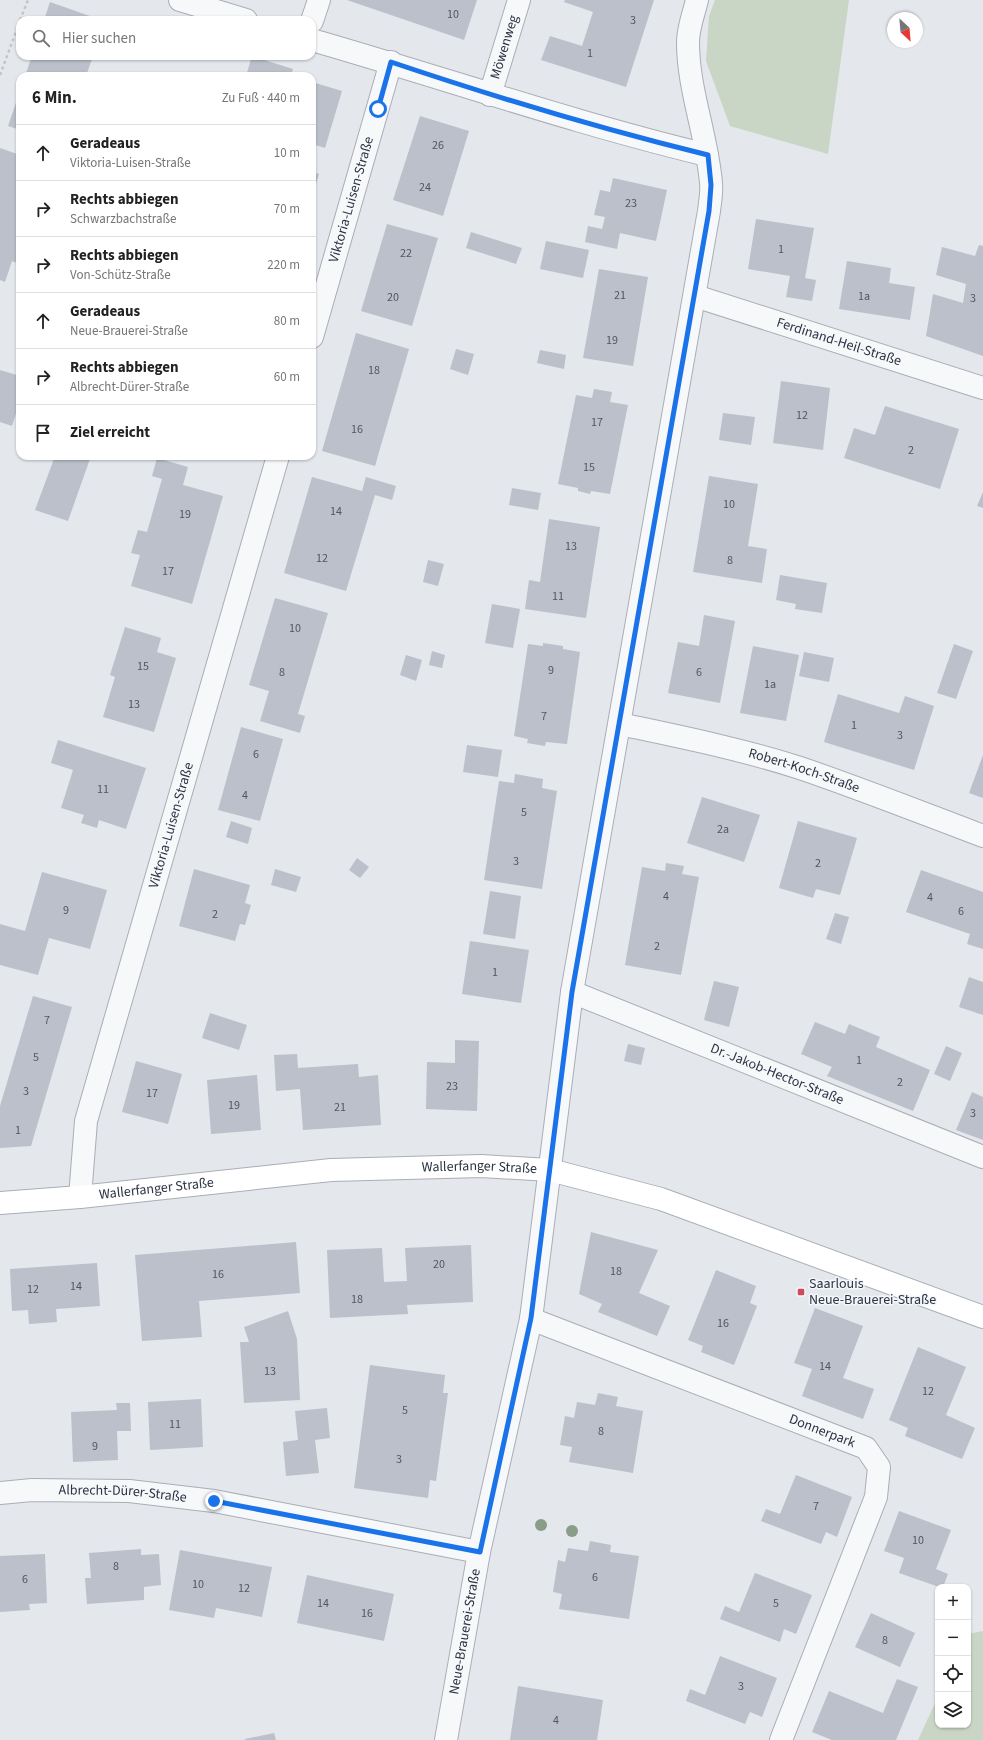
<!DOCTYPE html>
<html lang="de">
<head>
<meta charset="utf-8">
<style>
  :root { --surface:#fff; --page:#f2f2f2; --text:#222; --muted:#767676; --line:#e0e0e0 }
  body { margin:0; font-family:"Source Sans 3",sans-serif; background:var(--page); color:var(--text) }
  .controls { position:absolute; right:12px; bottom:12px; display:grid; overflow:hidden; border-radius:8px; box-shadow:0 1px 3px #0004 }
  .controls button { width:36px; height:36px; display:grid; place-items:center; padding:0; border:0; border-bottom:1px solid var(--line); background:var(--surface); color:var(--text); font:20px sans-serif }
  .compass { position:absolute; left:887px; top:12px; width:36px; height:36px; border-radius:50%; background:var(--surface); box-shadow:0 1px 3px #0004; rotate:154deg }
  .stop { position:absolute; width:12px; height:12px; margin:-9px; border:3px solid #1a73e8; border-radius:50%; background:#fff }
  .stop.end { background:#1a73e8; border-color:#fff; box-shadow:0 1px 4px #0008 }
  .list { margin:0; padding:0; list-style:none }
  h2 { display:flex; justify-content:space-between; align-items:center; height:52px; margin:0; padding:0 16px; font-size:17px }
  h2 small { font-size:13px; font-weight:400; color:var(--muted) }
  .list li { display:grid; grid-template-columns:26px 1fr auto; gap:12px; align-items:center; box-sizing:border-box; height:56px; padding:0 16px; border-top:1px solid var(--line) }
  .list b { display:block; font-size:15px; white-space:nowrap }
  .list p { margin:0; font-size:13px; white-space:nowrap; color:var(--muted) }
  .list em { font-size:13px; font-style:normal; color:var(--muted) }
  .icon { flex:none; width:22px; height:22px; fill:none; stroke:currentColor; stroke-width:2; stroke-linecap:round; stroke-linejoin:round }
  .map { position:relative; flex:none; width:983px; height:1740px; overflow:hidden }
  .search { position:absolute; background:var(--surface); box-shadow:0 1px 3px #0004; left:16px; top:16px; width:300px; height:44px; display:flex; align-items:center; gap:10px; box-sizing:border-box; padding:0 14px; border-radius:12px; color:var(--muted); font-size:15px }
  .panel { position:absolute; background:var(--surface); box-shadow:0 1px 3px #0004; left:16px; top:72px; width:300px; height:388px; border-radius:12px }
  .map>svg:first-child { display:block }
</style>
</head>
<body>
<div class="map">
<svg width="983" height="1740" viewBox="0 0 983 1740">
  <rect width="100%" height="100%" fill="#e4e7ec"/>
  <g fill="#c9d6c5">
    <polygon points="715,0 849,0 828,154 730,126 706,61 709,16"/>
    <polygon points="983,1631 983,1740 918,1740 936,1701 938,1660 938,1725 968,1725 968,1634"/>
  </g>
  <g fill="#bbc0ca">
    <polygon points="347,0 477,0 464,40"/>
    <polygon points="565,0 654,0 626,87 541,60 550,36 582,46 593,12 564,2"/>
    <polygon points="50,2 101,20 44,20"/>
    <polygon points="32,56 93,56 86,76 25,76"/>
    <polygon points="252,56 293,69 291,76 246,76"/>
    <polygon points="312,82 342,91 325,148 312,144"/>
    <polygon points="20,91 20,130 8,126"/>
    <polygon points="420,116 469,131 443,216 393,200"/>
    <polygon points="0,148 20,155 20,264 12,261 5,282 0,280"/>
    <polygon points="312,172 319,174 312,197"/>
    <polygon points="613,178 667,190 656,241 620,233 617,249 585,242 588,226 602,229 605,217 594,215 600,190 610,192"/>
    <polygon points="756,219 814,228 805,278 816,280 812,301 786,297 790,276 748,269"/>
    <polygon points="387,224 438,238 412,326 361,311"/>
    <polygon points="471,232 522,248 516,264 466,248"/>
    <polygon points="546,241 589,250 583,278 540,269"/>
    <polygon points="979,245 983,246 983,356 926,336 933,294 963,303 966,284 936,275 942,247 975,256"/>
    <polygon points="847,261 891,268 889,283 915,287 910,320 839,309"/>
    <polygon points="599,269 648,277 633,366 583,358"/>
    <polygon points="356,333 409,349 375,466 322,451"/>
    <polygon points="456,349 474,354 468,375 450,369"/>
    <polygon points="540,350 566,355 564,369 537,363"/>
    <polygon points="0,370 20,376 20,401 12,426 0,422"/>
    <polygon points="781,381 830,388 823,450 773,443"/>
    <polygon points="594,389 612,392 610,402 628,405 610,494 591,491 590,494 578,491 578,488 558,484 576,395 592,398"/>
    <polygon points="885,406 959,429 940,489 844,458 854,428 875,435"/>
    <polygon points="723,413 755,417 751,445 719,440"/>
    <polygon points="55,456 91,456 68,521 35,510"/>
    <polygon points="157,458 188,467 183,485 223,496 192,604 131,586 140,555 131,553 138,530 147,532 162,479 152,476"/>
    <polygon points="709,476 758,484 748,546 767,549 762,583 693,572"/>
    <polygon points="312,477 362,491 366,477 396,486 392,500 375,495 346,591 284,573"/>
    <polygon points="512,488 541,493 538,510 509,505"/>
    <polygon points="983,492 983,508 977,506"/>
    <polygon points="549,519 600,527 586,618 525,609 529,580 540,582"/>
    <polygon points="428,560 444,564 438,586 423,582"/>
    <polygon points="780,575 827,583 822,613 795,609 796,604 776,600"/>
    <polygon points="275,598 328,613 298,714 305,716 300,733 260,721 269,691 249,685"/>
    <polygon points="492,604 520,609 513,648 485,643"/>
    <polygon points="704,615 735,621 720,703 668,693 678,642 699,646"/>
    <polygon points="125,627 161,638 157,652 176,658 154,732 103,717 115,677 110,675"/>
    <polygon points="543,643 563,646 563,649 580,652 567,744 546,742 545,746 527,743 528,739 514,736 528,644 543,646"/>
    <polygon points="954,644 973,651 956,699 937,693"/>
    <polygon points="753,646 799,655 786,721 740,713"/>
    <polygon points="432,651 445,655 442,668 429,665"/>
    <polygon points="804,652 834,658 829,682 799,676"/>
    <polygon points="406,655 422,660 416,681 400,675"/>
    <polygon points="838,694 899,713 905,696 934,706 914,770 824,742"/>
    <polygon points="241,727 283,739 260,821 218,810"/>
    <polygon points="58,740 146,768 126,829 99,820 97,828 81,823 84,815 61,808 73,770 51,763"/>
    <polygon points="467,745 502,750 498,777 463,772"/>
    <polygon points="983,755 983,798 969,793"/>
    <polygon points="515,774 543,779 542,788 557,791 542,889 484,880 499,781 514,783"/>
    <polygon points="702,797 760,815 744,862 687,843"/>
    <polygon points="231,821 252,828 248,844 226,837"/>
    <polygon points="798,821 857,838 840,895 816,889 813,898 779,888"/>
    <polygon points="357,858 369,867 360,878 349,870"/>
    <polygon points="666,863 684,866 682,874 699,877 681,975 625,965 642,867 665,871"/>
    <polygon points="194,869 250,885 245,903 251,905 245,925 240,924 235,941 179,926"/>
    <polygon points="275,869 301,877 296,892 271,885"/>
    <polygon points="921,870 983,892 983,949 967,944 970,934 906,912"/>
    <polygon points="42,872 107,890 90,949 49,938 38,975 0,965 0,924 25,931"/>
    <polygon points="490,891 521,896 515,939 483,934"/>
    <polygon points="835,913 849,917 841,944 826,939"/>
    <polygon points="470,941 529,950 521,1003 462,994"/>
    <polygon points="969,977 983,982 983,1015 959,1007"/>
    <polygon points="714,981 739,987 729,1027 704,1020"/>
    <polygon points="33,996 72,1007 31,1146 0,1148 0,1106"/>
    <polygon points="210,1013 247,1025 239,1050 202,1038"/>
    <polygon points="815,1022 845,1034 849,1024 880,1037 876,1047 930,1070 913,1111 827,1076 832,1067 801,1054"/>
    <polygon points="455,1040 479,1041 477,1111 426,1109 427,1062 455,1063"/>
    <polygon points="628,1044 645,1048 641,1065 624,1061"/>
    <polygon points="946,1046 962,1053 950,1081 934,1074"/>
    <polygon points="297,1054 298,1068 358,1064 359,1077 378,1075 381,1125 303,1130 300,1089 276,1091 274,1055"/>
    <polygon points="136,1061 182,1074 168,1124 122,1112"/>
    <polygon points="257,1075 261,1130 211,1134 207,1080"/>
    <polygon points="972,1092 983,1097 983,1140 956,1130"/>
    <polygon points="591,1232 658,1250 639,1293 670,1306 657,1336 598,1312 602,1304 579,1294"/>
    <polygon points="296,1242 300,1293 199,1301 202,1337 142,1341 135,1255"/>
    <polygon points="471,1245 473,1302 407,1305 408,1314 330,1318 327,1250 382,1248 384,1282 407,1281 405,1248"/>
    <polygon points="97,1263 100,1306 56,1309 57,1322 29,1324 28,1310 12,1311 10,1269"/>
    <polygon points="716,1270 756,1286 750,1303 757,1306 734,1365 701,1352 703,1346 688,1340"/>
    <polygon points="815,1308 863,1326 843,1378 874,1389 863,1419 802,1396 812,1369 794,1363"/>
    <polygon points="288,1311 297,1339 300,1400 244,1403 240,1342 249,1342 244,1327"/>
    <polygon points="918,1347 966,1367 946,1415 975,1428 962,1459 905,1436 908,1428 889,1420"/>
    <polygon points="370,1365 445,1375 443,1393 448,1393 436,1481 430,1480 428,1498 354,1488"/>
    <polygon points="598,1393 618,1397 616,1406 643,1411 633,1473 569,1462 572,1447 560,1445 565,1416 574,1418 577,1402 595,1405"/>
    <polygon points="201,1399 203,1447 150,1450 148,1402"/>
    <polygon points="116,1403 130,1403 131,1431 117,1431 118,1460 73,1462 71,1412 117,1410"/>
    <polygon points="327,1408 330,1438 315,1440 319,1473 286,1476 283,1442 298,1440 295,1411"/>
    <polygon points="796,1475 852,1497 837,1537 826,1532 821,1544 761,1521 766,1509 780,1514"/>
    <polygon points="899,1511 951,1530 936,1569 948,1574 943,1587 939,1587 899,1573 904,1558 884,1551"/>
    <polygon points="590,1541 611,1545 610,1552 639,1556 629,1619 559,1609 562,1594 553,1592 558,1560 565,1562 568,1548 588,1551"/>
    <polygon points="141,1549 141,1555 159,1554 161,1585 144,1587 144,1600 87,1604 85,1578 91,1578 89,1553"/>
    <polygon points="180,1550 272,1567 262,1617 216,1608 214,1618 169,1610"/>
    <polygon points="45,1554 47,1603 29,1604 30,1610 0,1612 0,1556"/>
    <polygon points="755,1573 812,1595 796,1634 784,1629 780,1642 720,1619 725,1606 739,1612"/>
    <polygon points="307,1575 394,1594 384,1641 297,1623"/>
    <polygon points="871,1613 915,1633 900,1667 855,1647"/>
    <polygon points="720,1656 777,1678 762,1717 750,1712 745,1724 686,1701 690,1689 705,1695"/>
    <polygon points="897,1679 918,1687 896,1740 832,1740 812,1732 829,1691 883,1713"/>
    <polygon points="518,1686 603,1700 597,1740 510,1740"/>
    <polygon points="274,1733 276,1740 245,1740 245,1739"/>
  </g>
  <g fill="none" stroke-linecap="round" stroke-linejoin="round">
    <g stroke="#a9aeb7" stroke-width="24">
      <g id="minor">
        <polyline points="180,0 246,20"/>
        <polyline points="312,21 319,0"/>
        <path d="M312,40c132,38 262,83 395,115"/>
        <path id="s1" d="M490,95l29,-95"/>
        <path id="s2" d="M695,296l288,92"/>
        <path id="s3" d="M312,337l79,-275"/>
        <path id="s4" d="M620,724c61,13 121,25 180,44 62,21 122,45 183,68"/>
        <path id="s5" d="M572,992l411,165"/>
        <path id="s6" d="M80,1197l6,-76 192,-665"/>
        <path id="s7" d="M531,1319l335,129 13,19 -3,30 -95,243"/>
        <path id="s8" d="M0,1493l32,-3 97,1 85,10 265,51"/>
        <path id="s9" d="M446,1740l33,-188 52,-233 41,-327 137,-781c1,-9 3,-19 2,-28 -4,-48 -23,-93 -23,-141 0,-14 6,-29 9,-42"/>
      </g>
    </g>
    <g stroke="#a9aeb7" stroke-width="24">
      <g id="secondary">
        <path id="s10" d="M0,1203l80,-6 251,-27 150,-4 69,4 111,29 322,118"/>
      </g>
    </g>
    <g stroke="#c2c5cb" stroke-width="2.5" stroke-dasharray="3 3" stroke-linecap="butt">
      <polyline points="20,20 28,0"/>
      <polyline points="0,75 20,21"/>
    </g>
    <use href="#minor" stroke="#f7f8fa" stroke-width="22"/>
    <use href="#secondary" stroke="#fff" stroke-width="22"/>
  </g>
  <g fill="#899d89">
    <circle cx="541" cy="1525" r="6"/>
    <circle cx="572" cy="1531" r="6"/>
  </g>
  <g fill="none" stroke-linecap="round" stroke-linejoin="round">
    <path stroke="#1a73e8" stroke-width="5" d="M214,1501l266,51 51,-234 41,-326 137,-781 2,-26 -3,-30c-107,-26 -213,-58 -317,-93l-13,47"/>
  </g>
  <rect fill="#d1495b" stroke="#f4f6f9" stroke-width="1.5" x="797" y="1288" width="8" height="8" rx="2"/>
  <g text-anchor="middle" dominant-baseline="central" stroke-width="3" stroke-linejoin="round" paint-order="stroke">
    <g font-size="12" fill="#4f5766">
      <text x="453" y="14">10</text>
      <text x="633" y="20">3</text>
      <text x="590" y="53">1</text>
      <text x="438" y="145">26</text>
      <text x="425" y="187">24</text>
      <text x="631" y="203">23</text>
      <text x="781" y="249">1</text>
      <text x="406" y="253">22</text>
      <text x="620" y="295">21</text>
      <text x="864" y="296">1a</text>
      <text x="393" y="297">20</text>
      <text x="973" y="298">3</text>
      <text x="612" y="340">19</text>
      <text x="374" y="370">18</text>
      <text x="802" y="415">12</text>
      <text x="597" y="422">17</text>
      <text x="357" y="429">16</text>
      <text x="911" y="450">2</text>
      <text x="589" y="467">15</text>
      <text x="729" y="504">10</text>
      <text x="336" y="511">14</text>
      <text x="185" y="514">19</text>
      <text x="571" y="546">13</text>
      <text x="322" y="558">12</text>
      <text x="730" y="560">8</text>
      <text x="168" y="571">17</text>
      <text x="558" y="596">11</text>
      <text x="295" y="628">10</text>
      <text x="143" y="666">15</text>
      <text x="551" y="670">9</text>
      <text x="282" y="672">8</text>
      <text x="699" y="672">6</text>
      <text x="770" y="684">1a</text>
      <text x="134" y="704">13</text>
      <text x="544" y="716">7</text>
      <text x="854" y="725">1</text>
      <text x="900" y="735">3</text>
      <text x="256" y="754">6</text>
      <text x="103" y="789">11</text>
      <text x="245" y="795">4</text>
      <text x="524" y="812">5</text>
      <text x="723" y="829">2a</text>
      <text x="516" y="861">3</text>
      <text x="818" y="863">2</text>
      <text x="666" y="896">4</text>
      <text x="930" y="897">4</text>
      <text x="66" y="910">9</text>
      <text x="961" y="911">6</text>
      <text x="215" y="914">2</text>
      <text x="657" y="946">2</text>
      <text x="495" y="972">1</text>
      <text x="47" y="1020">7</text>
      <text x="36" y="1057">5</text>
      <text x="859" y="1060">1</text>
      <text x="900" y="1082">2</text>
      <text x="452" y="1086">23</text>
      <text x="26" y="1091">3</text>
      <text x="152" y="1093">17</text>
      <text x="234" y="1105">19</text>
      <text x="340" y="1107">21</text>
      <text x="973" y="1113">3</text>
      <text x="18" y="1130">1</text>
      <text x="439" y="1264">20</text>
      <text x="616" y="1271">18</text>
      <text x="218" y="1274">16</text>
      <text x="76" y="1286">14</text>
      <text x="33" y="1289">12</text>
      <text x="357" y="1299">18</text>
      <text x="723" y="1323">16</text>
      <text x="825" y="1366">14</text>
      <text x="270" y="1371">13</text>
      <text x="928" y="1391">12</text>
      <text x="405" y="1410">5</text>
      <text x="175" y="1424">11</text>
      <text x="601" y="1431">8</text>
      <text x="95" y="1446">9</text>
      <text x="399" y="1459">3</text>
      <text x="816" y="1506">7</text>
      <text x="918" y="1540">10</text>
      <text x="116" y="1566">8</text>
      <text x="595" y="1577">6</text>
      <text x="25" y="1579">6</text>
      <text x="198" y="1584">10</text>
      <text x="244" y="1588">12</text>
      <text x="323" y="1603">14</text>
      <text x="776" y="1603">5</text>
      <text x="367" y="1613">16</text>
      <text x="885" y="1640">8</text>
      <text x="741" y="1686">3</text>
      <text x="556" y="1720">4</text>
    </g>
    <g font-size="14" fill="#2b3445" stroke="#f4f6f9">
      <text stroke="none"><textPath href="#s1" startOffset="50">Möwenweg</textPath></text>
      <text stroke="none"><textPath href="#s3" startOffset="143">Viktoria-Luisen-Straße</textPath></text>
      <text stroke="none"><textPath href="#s2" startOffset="151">Ferdinand-Heil-Straße</textPath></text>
      <text stroke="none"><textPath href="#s4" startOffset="190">Robert-Koch-Straße</textPath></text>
      <text stroke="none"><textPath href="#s6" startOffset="384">Viktoria-Luisen-Straße</textPath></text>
      <text stroke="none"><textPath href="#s5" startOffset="221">Dr.-Jakob-Hector-Straße</textPath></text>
      <text stroke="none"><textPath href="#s10" startOffset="481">Wallerfanger Straße</textPath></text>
      <text stroke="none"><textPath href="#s10" startOffset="157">Wallerfanger Straße</textPath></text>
      <text stroke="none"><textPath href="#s7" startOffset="312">Donnerpark</textPath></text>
      <text stroke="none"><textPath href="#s8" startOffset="123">Albrecht-Dürer-Straße</textPath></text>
      <text stroke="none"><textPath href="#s9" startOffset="110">Neue-Brauerei-Straße</textPath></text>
    </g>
    <g font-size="14" fill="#2b3445" stroke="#f4f6f9" text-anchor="start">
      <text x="809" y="1284">Saarlouis<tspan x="809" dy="16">Neue-Brauerei-Straße</tspan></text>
    </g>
  </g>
</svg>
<div class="controls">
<button>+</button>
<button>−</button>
<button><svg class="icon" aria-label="locate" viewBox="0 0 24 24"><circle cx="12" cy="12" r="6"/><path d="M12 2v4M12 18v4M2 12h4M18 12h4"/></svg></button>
<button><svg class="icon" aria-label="layers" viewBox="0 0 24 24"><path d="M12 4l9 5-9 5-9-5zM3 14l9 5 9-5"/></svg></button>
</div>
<svg class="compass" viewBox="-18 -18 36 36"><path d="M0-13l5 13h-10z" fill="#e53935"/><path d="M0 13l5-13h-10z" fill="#767676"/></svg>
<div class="stop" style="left:378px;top:109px"></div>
<div class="stop end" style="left:214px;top:1501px"></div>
<div class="search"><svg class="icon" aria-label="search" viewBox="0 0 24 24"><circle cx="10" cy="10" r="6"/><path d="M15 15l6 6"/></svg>Hier suchen</div>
<section class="panel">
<h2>6 Min.<small>Zu Fuß · 440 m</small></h2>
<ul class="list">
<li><svg class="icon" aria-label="ahead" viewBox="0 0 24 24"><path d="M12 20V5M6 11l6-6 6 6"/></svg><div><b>Geradeaus</b><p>Viktoria-Luisen-Straße</p></div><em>10 m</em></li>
<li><svg class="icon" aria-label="right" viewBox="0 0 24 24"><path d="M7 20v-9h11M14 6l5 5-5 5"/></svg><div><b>Rechts abbiegen</b><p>Schwarzbachstraße</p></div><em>70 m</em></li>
<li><svg class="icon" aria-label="right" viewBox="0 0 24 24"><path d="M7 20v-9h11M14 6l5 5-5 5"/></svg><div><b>Rechts abbiegen</b><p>Von-Schütz-Straße</p></div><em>220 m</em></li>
<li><svg class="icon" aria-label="ahead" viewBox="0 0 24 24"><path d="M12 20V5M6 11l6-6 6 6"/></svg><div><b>Geradeaus</b><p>Neue-Brauerei-Straße</p></div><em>80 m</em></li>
<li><svg class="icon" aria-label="right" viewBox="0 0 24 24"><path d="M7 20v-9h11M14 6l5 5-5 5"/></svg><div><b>Rechts abbiegen</b><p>Albrecht-Dürer-Straße</p></div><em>60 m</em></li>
<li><svg class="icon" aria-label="arrive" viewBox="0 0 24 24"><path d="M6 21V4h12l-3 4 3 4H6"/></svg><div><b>Ziel erreicht</b></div></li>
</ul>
</section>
</div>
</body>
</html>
